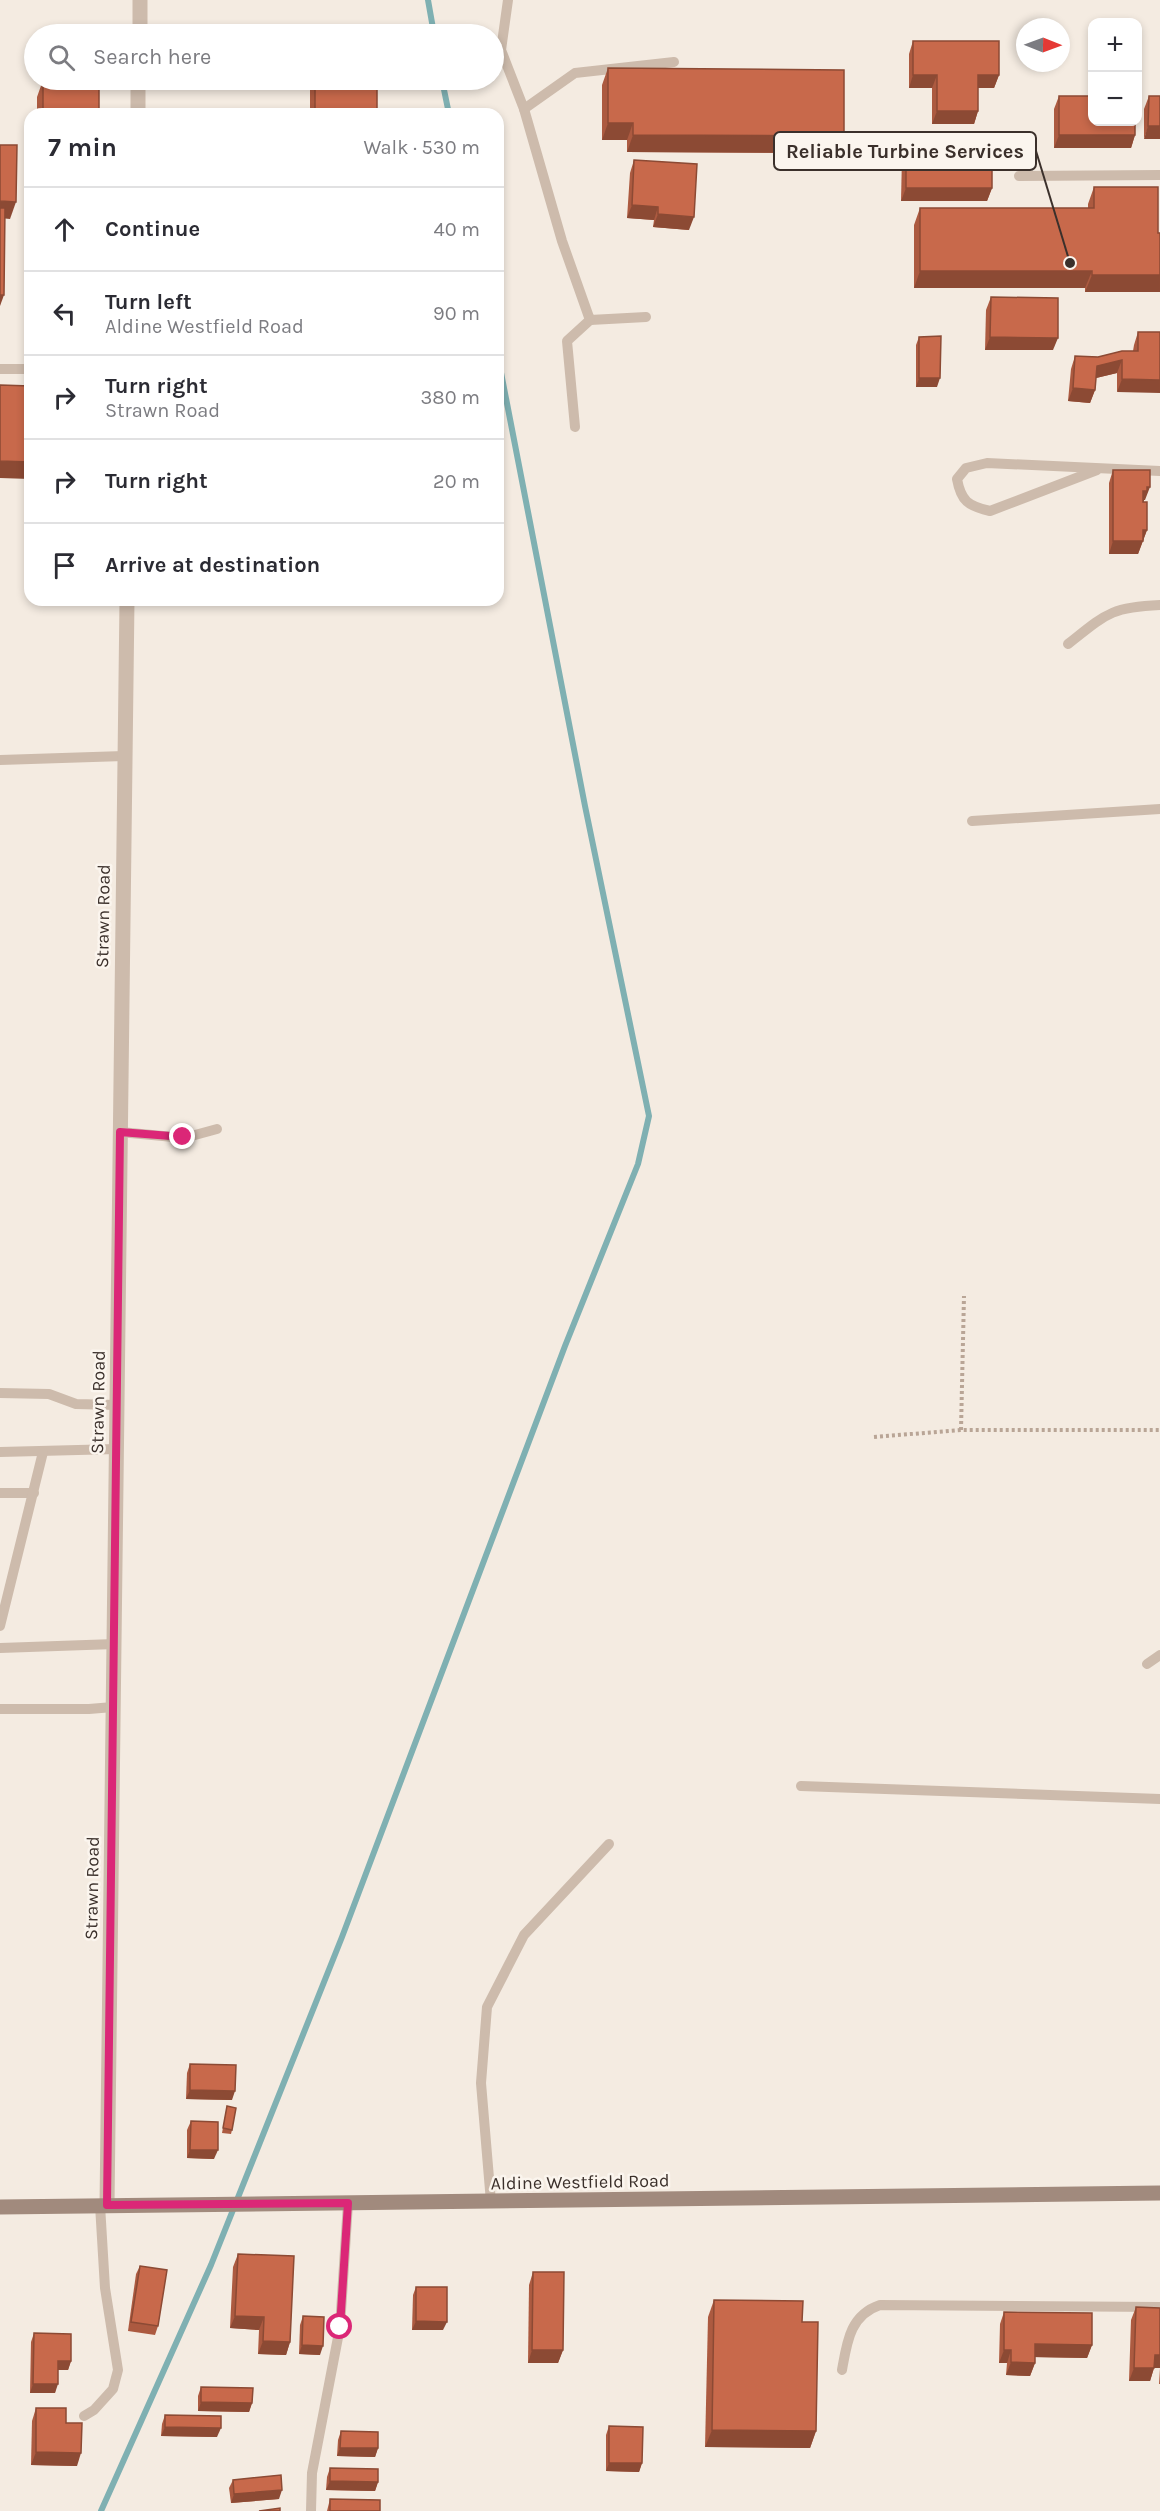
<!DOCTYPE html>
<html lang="en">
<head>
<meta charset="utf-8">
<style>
  :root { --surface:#fff; --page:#f7f7f7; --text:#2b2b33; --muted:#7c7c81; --line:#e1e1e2 }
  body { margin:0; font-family:Karla,sans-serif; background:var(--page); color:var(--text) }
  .controls { position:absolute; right:18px; top:18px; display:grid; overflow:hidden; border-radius:12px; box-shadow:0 3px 9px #0003 }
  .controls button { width:54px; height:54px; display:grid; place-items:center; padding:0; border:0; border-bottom:2px solid var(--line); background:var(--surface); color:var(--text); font:30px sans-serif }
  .compass { position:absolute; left:1016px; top:18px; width:54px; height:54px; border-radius:50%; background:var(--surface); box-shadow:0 3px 9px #0003; rotate:91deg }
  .stop { position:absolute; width:18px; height:18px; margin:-14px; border:4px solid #db2777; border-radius:50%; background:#fff }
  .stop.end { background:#db2777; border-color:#fff; box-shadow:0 2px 6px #0008 }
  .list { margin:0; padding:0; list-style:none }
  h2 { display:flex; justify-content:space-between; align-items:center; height:78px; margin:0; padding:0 24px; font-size:26px }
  h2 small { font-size:20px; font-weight:400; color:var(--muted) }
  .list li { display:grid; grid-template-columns:39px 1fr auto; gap:18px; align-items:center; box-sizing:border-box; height:84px; padding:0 24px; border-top:2px solid var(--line) }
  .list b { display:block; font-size:22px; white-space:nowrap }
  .list p { margin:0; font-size:20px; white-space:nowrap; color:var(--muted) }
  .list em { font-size:20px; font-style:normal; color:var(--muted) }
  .icon { flex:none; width:33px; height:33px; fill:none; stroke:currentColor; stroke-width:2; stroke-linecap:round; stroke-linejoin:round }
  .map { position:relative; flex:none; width:1160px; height:2511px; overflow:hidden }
  .search { position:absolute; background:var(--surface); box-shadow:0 3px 9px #0003; left:24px; top:24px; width:480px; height:66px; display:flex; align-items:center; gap:15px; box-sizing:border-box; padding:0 21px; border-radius:33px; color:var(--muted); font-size:22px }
  .panel { position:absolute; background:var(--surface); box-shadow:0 3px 9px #0003; left:24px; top:108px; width:480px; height:498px; border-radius:18px }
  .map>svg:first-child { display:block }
</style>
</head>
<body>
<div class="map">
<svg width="1160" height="2511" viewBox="0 0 1160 2511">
  <rect width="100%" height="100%" fill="#f4ebe1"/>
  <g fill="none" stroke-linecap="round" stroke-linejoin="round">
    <g stroke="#7fb0b2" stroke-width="6">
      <polyline points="428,0 434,34"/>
      <polyline points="442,80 449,114"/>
      <polyline points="101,2511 211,2265 342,1937 565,1346 638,1164 649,1116 585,806 498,357"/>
    </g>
    <g stroke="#b9a596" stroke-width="4" stroke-dasharray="3 3" stroke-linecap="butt">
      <polyline points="961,1430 964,1296"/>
      <polyline points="874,1437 961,1430 1160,1430"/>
    </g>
    <g stroke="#cdbbac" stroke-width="10">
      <polyline points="508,0 501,50 524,109 562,241 590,320 646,317"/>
      <polyline points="524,109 575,73 674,62"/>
      <polyline points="1019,176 1160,175"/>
      <polyline points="0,369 30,369"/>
      <polyline points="575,427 567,341 590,320"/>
      <path d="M1097,470l-107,41c-22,-5 -29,-10 -33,-32l9,-11 21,-5 173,8"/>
      <path d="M1068,644c38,-30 43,-37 92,-39"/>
      <polyline points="0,760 124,756"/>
      <polyline points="972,821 1160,809"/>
      <polyline points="120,1132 184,1138 217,1129"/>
      <polyline points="0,1393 49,1394 76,1404 117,1405"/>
      <polyline points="0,1452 117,1449"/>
      <polyline points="0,1493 34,1493"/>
      <polyline points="0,1626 43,1452"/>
      <polyline points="0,1648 115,1644"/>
      <polyline points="1147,1664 1160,1655"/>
      <polyline points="0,1709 89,1709 113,1707"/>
      <polyline points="801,1786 1160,1799"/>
      <polyline points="491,2202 481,2083 487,2007 524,1935 609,1844"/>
      <path d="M842,2370c5,-28 8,-55 38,-65l280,2"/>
      <polyline points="84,2416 94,2410 113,2389 118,2370 105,2288 100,2205"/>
      <polyline points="311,2511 312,2473 340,2327 348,2203"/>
    </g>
    <g stroke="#cdbbac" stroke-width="15">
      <polyline points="140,34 140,0"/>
      <polyline points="138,114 138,80"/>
      <polyline points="107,2205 127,600"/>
    </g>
    <polyline stroke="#a18a7d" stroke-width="15" points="0,2207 1160,2193"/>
  </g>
  <g fill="#ac5a40">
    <polygon points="913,41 999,75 994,88 978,88 978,111 974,124 932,124 932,88 909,88 909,54"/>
    <polygon points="608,68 838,153 627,152 627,140 602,140 602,85"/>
    <polygon points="43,80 56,81 56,80 99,80 99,114 37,114 37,97"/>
    <polygon points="312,80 377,80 377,114 310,114 310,85"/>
    <polygon points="1059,96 1135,135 1131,148 1054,148 1054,109"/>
    <polygon points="1149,96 1160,96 1144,139 1144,109"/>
    <polygon points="906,144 992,188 987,201 901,201 902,156"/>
    <polygon points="634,160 689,230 653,227 654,220 627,218 630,173"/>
    <polygon points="1094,187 1158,233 1160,233 1160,292 1085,292 1085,288 914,288 914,225 920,208 1088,208 1088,204"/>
    <polygon points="991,297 1053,350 985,350 986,310"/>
    <polygon points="1138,332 1160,332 1117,392 1117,373 1096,378 1095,390 1090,403 1068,401 1071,369 1075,356 1098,357 1133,351 1134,345"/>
    <polygon points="919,337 937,387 916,387 916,345"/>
    <polygon points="1113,470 1145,500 1144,500 1143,502 1147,530 1138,554 1109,554 1109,483"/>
    <polygon points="190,2064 232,2100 186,2099 187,2073"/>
    <polygon points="227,2106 232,2130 231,2134 222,2133"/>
    <polygon points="191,2121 214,2159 187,2158 187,2130"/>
    <polygon points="238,2254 290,2342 286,2355 258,2354 259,2330 230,2328 233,2267"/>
    <polygon points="140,2266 158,2326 155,2335 128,2331 136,2274"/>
    <polygon points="533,2272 563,2350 558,2363 528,2363 529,2285"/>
    <polygon points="416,2287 443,2330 412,2330 413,2295"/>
    <polygon points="714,2300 802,2322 816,2431 810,2448 705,2447 708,2317"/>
    <polygon points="1136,2307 1160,2308 1160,2384 1159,2384 1160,2368 1154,2368 1150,2381 1129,2381 1131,2320"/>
    <polygon points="1004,2312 1092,2345 1087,2358 1035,2357 1035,2363 1030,2376 1006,2375 1007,2363 999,2363 1000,2324"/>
    <polygon points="303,2316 320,2355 299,2354 300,2325"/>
    <polygon points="34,2333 71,2361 68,2370 58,2370 55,2393 30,2393 31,2342"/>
    <polygon points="201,2387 252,2403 249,2412 198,2411 198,2396"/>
    <polygon points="36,2408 66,2423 77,2466 31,2465 32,2421"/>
    <polygon points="165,2415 217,2437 161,2436 162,2424"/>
    <polygon points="609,2426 642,2463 639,2472 606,2471 606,2435"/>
    <polygon points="341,2431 378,2448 375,2457 337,2456 338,2440"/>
    <polygon points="330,2468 378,2482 375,2491 326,2490 327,2477"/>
    <polygon points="233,2480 279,2499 231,2503 229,2488"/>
    <polygon points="330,2499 380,2511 327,2511"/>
  </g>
  <g fill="#8c4a34">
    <polygon points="913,75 937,75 932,88 909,88"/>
    <polygon points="978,75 999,75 994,88 974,88"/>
    <polygon points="937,111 978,111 974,124 932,124"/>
    <polygon points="608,123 633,123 627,140 602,140"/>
    <polygon points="1148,126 1160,126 1160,139 1144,139"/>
    <polygon points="633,135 844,136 838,153 627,152"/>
    <polygon points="1059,135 1135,135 1131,148 1054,148"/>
    <polygon points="906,188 992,188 987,201 901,201"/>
    <polygon points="0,201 16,202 10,219 0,218"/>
    <polygon points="632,205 658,207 654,220 627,218"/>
    <polygon points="658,214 694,217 689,230 653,227"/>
    <polygon points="920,271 1092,271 1085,288 914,288"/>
    <polygon points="1092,275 1160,275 1160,292 1085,292"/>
    <polygon points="0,295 4,295 0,306"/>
    <polygon points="990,337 1058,338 1053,350 985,350"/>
    <polygon points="1122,360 1117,373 1092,379 1097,366"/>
    <polygon points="919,378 940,378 937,387 916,387"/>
    <polygon points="1122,379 1160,380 1160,393 1117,392"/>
    <polygon points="1073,388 1095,390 1090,403 1068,401"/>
    <polygon points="0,461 30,462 30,479 0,478"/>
    <polygon points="1147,487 1150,487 1145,500 1144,500 1143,504 1143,491"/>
    <polygon points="1143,530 1147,530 1138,554 1109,554 1113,541"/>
    <polygon points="190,2090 235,2091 232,2100 186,2099"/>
    <polygon points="190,2150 218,2150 214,2159 187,2158"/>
    <polygon points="235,2316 264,2317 259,2330 230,2328"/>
    <polygon points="416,2321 447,2322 443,2330 412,2330"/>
    <polygon points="263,2341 290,2342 286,2355 258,2354"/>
    <polygon points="1035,2344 1092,2345 1087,2358 1030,2357"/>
    <polygon points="302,2345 323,2346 320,2355 299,2354"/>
    <polygon points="532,2350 563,2350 558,2363 528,2363"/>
    <polygon points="1004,2350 1011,2350 1007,2363 999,2363"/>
    <polygon points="1155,2355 1160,2355 1160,2368 1150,2368"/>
    <polygon points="58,2361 71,2361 68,2370 55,2370"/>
    <polygon points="1011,2362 1035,2363 1030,2376 1006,2375"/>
    <polygon points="1134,2368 1154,2368 1150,2381 1129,2381"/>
    <polygon points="33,2384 58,2384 55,2393 30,2393"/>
    <polygon points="201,2402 252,2403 249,2412 198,2411"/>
    <polygon points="165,2427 221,2428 217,2437 161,2436"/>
    <polygon points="712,2430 816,2431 810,2448 705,2447"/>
    <polygon points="340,2448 378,2448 375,2457 337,2456"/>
    <polygon points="36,2452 81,2453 77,2466 31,2465"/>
    <polygon points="609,2463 642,2463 639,2472 606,2471"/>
    <polygon points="330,2481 378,2482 375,2491 326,2490"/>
    <polygon points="282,2490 279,2499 231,2503 234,2494"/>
  </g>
  <g fill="#c8694b" stroke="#8c4a34" stroke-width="1.5">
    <polygon points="63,28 100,28 99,34 63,34"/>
    <polygon points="913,41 999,41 999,75 978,75 978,111 937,111 937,75 913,75"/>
    <polygon points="608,68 844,70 844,136 633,135 633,123 608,123"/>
    <rect x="43" y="80" width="56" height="34"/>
    <rect x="315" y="80" width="62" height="34"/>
    <polygon points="1059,96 1092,96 1092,122 1135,122 1135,135 1059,135"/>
    <polygon points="1149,96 1160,96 1160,126 1148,126"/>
    <rect x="906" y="144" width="86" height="44"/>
    <polygon points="0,145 17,145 16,202 0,201"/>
    <polygon points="634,160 697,164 694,217 658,214 658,207 632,205"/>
    <polygon points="1094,187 1158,187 1158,233 1160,233 1160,275 1092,275 1092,271 920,271 920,208 1094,208"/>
    <polygon points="0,208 5,208 4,295 0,295"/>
    <polygon points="991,297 1058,298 1058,338 990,337"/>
    <polygon points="1138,332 1160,332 1160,380 1122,379 1122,360 1097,366 1095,390 1073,388 1075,356 1098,357 1122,351 1138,351"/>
    <polygon points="941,336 940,378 919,378 919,337"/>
    <polygon points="0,385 30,386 30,462 0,461"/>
    <polygon points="1113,470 1150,470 1150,487 1147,487 1147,491 1143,491 1143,502 1147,502 1147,530 1143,530 1143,541 1113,541"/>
    <polygon points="190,2064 236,2065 235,2091 190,2090"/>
    <polygon points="227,2106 236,2108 232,2130 223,2128"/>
    <polygon points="191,2121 218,2122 218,2150 190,2150"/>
    <polygon points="238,2254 294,2256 290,2342 263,2341 264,2317 235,2316"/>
    <polygon points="140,2266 167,2270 158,2326 131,2322"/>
    <polygon points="533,2272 564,2272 563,2350 532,2350"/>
    <polygon points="416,2287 447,2287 447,2322 416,2321"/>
    <polygon points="714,2300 803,2301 802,2322 818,2322 816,2431 712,2430"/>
    <polygon points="1136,2307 1160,2308 1160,2355 1155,2355 1154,2368 1134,2368"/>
    <polygon points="1004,2312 1092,2313 1092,2345 1035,2344 1035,2363 1011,2362 1011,2350 1004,2350"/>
    <polygon points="303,2316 324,2317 323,2346 302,2345"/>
    <polygon points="34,2333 71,2334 71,2361 58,2361 58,2384 33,2384"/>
    <polygon points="201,2387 253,2388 252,2403 201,2402"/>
    <polygon points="36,2408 66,2408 66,2423 82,2423 81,2453 36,2452"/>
    <polygon points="165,2415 221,2416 221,2428 165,2427"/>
    <polygon points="609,2426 643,2427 642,2463 609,2463"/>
    <polygon points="341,2431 378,2432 378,2448 340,2448"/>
    <polygon points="330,2468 378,2469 378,2482 330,2481"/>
    <polygon points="281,2475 282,2490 234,2494 233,2480"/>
    <polygon points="330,2499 380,2500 380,2511 330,2511"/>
    <polygon points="280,2508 280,2511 259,2511"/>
  </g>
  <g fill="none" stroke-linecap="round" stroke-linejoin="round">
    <polyline stroke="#db2777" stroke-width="8" points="183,1137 120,1132 107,2205 348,2203 340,2327"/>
  </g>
  <g text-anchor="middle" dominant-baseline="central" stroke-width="5" stroke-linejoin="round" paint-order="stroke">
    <g font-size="18" fill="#3b302b" stroke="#fbf5ee">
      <text transform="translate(103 916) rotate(-89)">Strawn Road</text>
      <text transform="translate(98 1402) rotate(-89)">Strawn Road</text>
      <text transform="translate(92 1888) rotate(-89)">Strawn Road</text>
      <text transform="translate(580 2182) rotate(-1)">Aldine Westfield Road</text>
    </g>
  </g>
  <path fill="none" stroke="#3b302b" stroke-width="2" d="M1070 263L1036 151"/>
  <circle fill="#3b302b" stroke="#fbf5ee" stroke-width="2" cx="1070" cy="263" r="6"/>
  <rect fill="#fbf5ee" stroke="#3b302b" stroke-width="2" x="774" y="132" width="262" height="38" rx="6"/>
  <g font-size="20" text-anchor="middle" font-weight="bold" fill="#3b302b">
    <text x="905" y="158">Reliable Turbine Services</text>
  </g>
</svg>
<div class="controls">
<button>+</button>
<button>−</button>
</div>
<svg class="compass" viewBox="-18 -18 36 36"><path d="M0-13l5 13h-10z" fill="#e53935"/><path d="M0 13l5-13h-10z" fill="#7c7c81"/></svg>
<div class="stop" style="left:340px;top:2327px"></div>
<div class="stop end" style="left:183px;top:1137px"></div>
<div class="search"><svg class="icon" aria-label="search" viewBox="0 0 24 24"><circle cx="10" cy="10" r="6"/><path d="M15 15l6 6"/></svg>Search here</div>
<section class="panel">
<h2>7 min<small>Walk · 530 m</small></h2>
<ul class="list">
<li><svg class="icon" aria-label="ahead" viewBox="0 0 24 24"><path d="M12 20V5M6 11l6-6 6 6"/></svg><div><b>Continue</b></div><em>40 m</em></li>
<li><svg class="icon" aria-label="left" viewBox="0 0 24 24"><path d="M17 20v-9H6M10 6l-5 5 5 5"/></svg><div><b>Turn left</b><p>Aldine Westfield Road</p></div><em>90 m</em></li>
<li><svg class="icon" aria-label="right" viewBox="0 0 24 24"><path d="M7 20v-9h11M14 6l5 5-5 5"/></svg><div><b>Turn right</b><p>Strawn Road</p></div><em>380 m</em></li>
<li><svg class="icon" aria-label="right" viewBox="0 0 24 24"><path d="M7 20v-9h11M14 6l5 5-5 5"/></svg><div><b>Turn right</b></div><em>20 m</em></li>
<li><svg class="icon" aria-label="arrive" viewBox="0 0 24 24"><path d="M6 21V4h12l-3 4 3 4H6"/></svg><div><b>Arrive at destination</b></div></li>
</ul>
</section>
</div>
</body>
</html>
